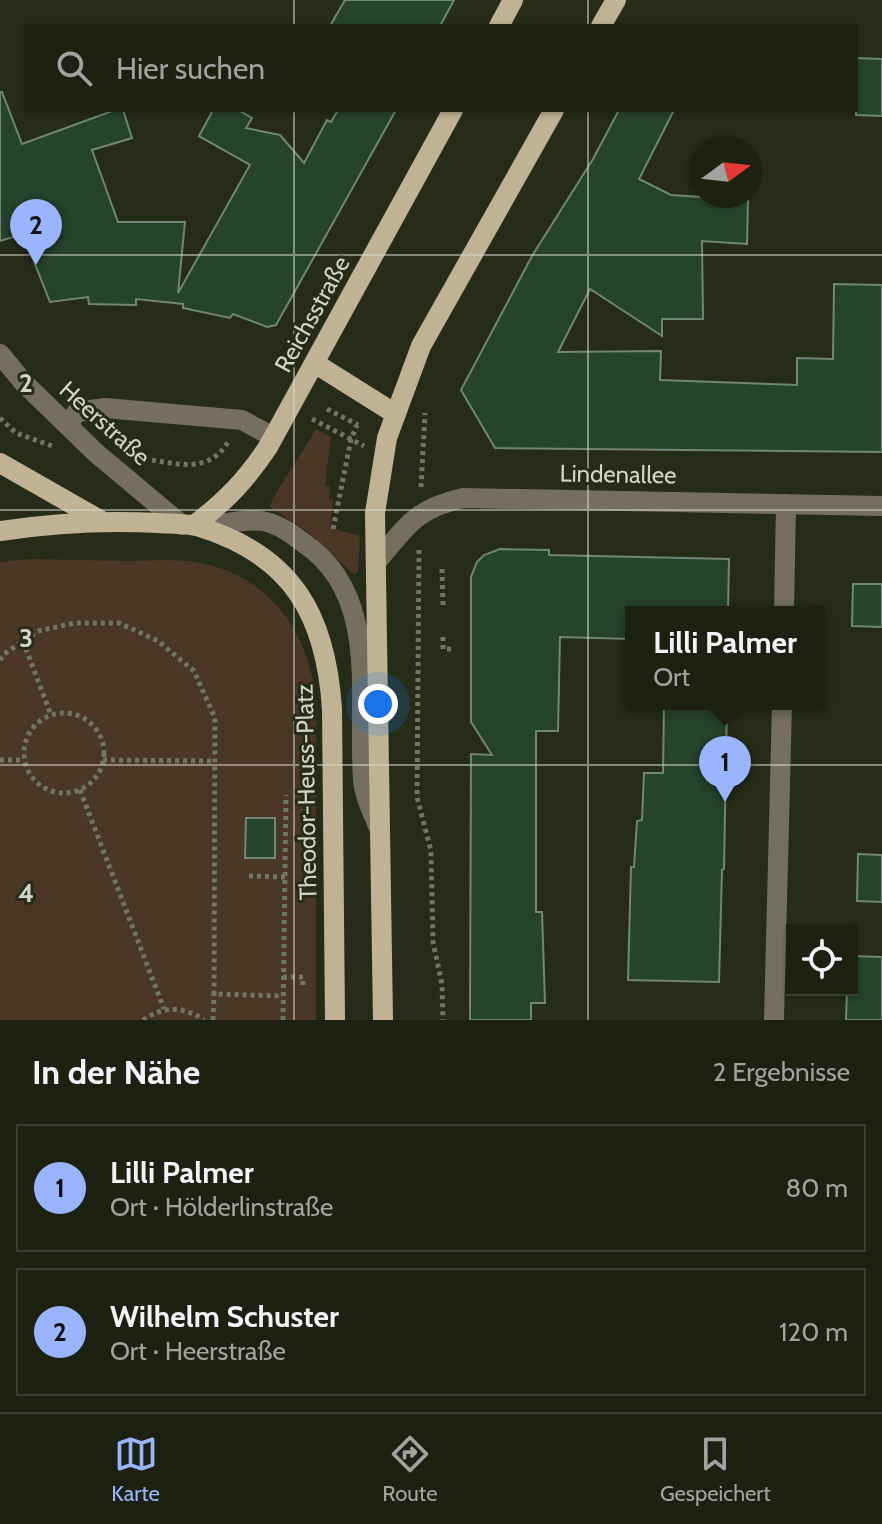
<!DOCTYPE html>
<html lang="de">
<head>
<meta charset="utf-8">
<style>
  :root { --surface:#1d2112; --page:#2a2e20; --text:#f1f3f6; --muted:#a0a39f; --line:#3b3e32; --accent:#9ab5fd }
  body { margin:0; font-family:Cabin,sans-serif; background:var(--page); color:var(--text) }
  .controls { position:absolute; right:24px; bottom:24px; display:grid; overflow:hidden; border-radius:0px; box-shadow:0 2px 6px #0004 }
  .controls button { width:72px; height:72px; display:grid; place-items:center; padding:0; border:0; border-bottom:2px solid var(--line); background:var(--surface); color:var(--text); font:40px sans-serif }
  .compass { position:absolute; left:690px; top:136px; width:72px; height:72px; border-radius:50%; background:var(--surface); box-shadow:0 2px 6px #0004; rotate:75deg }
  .you { position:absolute; left:378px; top:704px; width:28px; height:28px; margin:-20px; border:6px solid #fff; border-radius:50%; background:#1a73e8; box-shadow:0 0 0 12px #1a73e833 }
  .badge { display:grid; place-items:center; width:52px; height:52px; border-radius:50%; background:var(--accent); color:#111; font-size:26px; font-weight:700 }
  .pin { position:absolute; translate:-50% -66px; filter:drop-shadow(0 2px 4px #0008) }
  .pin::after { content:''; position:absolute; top:42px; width:28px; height:24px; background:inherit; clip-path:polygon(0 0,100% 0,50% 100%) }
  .popup { position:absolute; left:625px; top:606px; width:200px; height:104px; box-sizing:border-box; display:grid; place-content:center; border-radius:0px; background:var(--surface); filter:drop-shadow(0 2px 6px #0005); font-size:26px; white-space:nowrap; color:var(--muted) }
  .popup b { font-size:30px; color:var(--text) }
  .popup::after { content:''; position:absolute; left:50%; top:100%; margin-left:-16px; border:16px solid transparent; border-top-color:var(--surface) }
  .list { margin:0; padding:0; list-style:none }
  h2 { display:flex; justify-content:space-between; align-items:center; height:104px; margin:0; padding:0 32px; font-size:34px }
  h2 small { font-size:26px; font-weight:400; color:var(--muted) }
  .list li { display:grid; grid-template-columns:52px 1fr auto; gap:24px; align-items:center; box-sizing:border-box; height:128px; margin:0 16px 16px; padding:0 16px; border:2px solid var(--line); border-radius:0px }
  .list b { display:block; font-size:30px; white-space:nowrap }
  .list p { margin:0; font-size:26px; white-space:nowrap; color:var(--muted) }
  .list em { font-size:26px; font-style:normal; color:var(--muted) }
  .icon { flex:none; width:44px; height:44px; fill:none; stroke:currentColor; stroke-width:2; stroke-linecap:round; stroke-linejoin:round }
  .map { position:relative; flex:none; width:882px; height:1020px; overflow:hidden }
  .search { position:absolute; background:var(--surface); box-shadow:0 2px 6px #0004; left:24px; right:24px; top:24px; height:88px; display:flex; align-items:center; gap:20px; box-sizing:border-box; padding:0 28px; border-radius:0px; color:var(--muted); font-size:30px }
  .sheet { height:392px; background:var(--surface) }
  nav { display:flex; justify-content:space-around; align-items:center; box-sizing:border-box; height:112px; border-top:2px solid var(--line); background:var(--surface); font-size:22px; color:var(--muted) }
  nav a { display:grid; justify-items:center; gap:4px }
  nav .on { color:var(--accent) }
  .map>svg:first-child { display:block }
</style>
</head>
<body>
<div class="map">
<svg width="882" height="1020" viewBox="0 0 882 1020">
  <rect width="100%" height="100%" fill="#272c18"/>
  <g fill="#4b3726">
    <path d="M316,429l15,8 -6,48 5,2 -1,12 4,1 -3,28 30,8 -2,35 -3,4 -49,-44 -36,-24c1,-9 38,-63 46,-78z"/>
    <path d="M28,559c33,1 66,1 99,2 22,0 46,-2 68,1 72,12 112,66 121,136v322h-316v-458z"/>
  </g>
  <g fill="#26432c" stroke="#718674" stroke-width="2">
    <polygon points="345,0 454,0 440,26 330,26"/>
    <polygon points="856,58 882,59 882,116 856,115"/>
    <polygon points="0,92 2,92 22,144 115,110 123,110 132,138 92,150 118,222 185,222 178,293 250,165 199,136 213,110 238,110 252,118 246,128 280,135 304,163 327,120 331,122 338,110 396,110 276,325 267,327 233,314 230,318 183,308 183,304 136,299 136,305 89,304 88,297 50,302 23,234 0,241"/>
    <polygon points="619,110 674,110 639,179 671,195 748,200 747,244 702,241 703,319 662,319 662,336 590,289 558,352 661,351 660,380 797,385 797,358 833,359 834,284 882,285 882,452 495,448 461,390 532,256 593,159"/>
    <polygon points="500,549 549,550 549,555 729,559 728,612 631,612 631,639 560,637 558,731 536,731 536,912 542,912 545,1003 531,1003 531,1020 470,1020 471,754 492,755 471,722 471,577 477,562 484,555"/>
    <polygon points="853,584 882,584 882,627 852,626"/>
    <polygon points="664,704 727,704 724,869 722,870 719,982 628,980 631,867 634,867 637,821 642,820 644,773 663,773"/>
    <polygon points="246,818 275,818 275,858 245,858"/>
    <polygon points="858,854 882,855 882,902 857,901"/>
    <polygon points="852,956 882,957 882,1020 846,1020 847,990 852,990"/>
  </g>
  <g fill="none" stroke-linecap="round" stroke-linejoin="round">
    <g stroke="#707564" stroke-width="5" stroke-dasharray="4 4" stroke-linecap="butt">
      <polyline points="327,409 358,425"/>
      <polyline points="0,418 16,433 55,447"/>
      <polyline points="312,419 364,446"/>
      <path d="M144,459c32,4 64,16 84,-17"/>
      <polyline points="421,487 425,413"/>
      <polyline points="333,529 351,439 357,425"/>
      <polyline points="419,550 417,797 431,851 433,942 442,984 443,1020"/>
      <polyline points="442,569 443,605"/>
      <polyline points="443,637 443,649 455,649"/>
      <polyline points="23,641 51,715"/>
      <polyline points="0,660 4,654 38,631 75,623 119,623 158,641 194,671 215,718 214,994 283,996"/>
      <circle cx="64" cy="753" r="40"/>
      <polyline points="0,760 24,760"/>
      <polyline points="103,760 215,761"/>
      <polyline points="80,790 164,1009"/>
      <polyline points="249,876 285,877"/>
      <polyline points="283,977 303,977 303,989"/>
      <path d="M143,1020c20,-14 41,-14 61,0"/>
      <polyline points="213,1020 214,994"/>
      <polyline points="283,1020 286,795"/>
    </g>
    <g stroke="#746f5f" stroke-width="20">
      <polyline points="0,354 24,383 96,453 182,525"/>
      <polyline points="68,424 77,412 105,408 242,420 273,437"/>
      <path d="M201,527c19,-2 43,-9 61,-6 17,3 30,13 43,23 76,52 52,156 58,235 1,16 9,32 15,47"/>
      <path d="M377,561c31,-36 38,-52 86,-63l419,8"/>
      <polyline points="784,612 786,504"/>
      <polyline points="774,1020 782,704"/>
    </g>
    <g stroke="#bfb394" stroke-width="20">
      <polyline points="499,26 513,0"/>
      <polyline points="601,26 616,0"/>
      <polyline points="316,364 394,413"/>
      <polyline points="0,463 100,520"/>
      <path d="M194,525c32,-24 52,-45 74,-78l185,-337"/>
      <path d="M0,531c53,-8 104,-11 158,-8 13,1 29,0 42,4 93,29 126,89 132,182l3,311"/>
      <polyline points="383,1020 375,513 387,438 421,346 554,110"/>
    </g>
  </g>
  <path fill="none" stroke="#d1d5c8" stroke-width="2" stroke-opacity="0.55" d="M294,0v26M588,0v26M294,110v910M588,110v910M0,255h882M0,510h882M0,765h882"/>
  <g text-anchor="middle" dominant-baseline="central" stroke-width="6" stroke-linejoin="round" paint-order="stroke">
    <g font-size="24" fill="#d1d5c8" stroke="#272c18">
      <text transform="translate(312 314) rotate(-61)">Reichsstraße</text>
      <text transform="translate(105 423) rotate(42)">Heerstraße</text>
      <text transform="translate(618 474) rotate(1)">Lindenallee</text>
      <text transform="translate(306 792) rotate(-91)">Theodor-Heuss-Platz</text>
    </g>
  </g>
  <g font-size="26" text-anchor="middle" font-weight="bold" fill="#d1d5c8" stroke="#272c18" stroke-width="6" stroke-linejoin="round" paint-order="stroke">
    <text x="26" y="392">2</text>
    <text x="26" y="647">3</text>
    <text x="26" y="902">4</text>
  </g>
</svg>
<div class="controls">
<button><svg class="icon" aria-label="locate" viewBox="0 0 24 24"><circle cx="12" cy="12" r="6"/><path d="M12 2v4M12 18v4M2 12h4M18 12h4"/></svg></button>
</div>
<svg class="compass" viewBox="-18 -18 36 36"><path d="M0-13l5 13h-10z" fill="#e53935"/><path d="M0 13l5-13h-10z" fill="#a0a39f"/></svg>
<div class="you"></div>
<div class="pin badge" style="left:725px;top:802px">1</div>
<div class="popup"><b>Lilli Palmer</b>Ort</div>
<div class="pin badge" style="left:36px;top:265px">2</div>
<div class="search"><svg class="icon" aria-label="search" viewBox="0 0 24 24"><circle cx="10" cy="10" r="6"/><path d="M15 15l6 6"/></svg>Hier suchen</div>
</div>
<section class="sheet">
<h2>In der Nähe<small>2 Ergebnisse</small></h2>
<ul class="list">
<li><span class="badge">1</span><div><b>Lilli Palmer</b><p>Ort · Hölderlinstraße</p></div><em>80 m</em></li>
<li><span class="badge">2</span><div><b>Wilhelm Schuster</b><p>Ort · Heerstraße</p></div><em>120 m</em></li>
</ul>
</section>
<nav>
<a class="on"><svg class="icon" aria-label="map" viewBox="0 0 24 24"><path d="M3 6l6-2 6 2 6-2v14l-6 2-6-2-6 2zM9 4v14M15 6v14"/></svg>Karte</a>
<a><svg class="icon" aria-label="directions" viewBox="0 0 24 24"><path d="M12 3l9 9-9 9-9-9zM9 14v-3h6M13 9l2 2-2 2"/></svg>Route</a>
<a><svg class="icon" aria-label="saved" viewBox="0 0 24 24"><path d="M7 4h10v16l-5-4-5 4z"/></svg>Gespeichert</a>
</nav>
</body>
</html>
